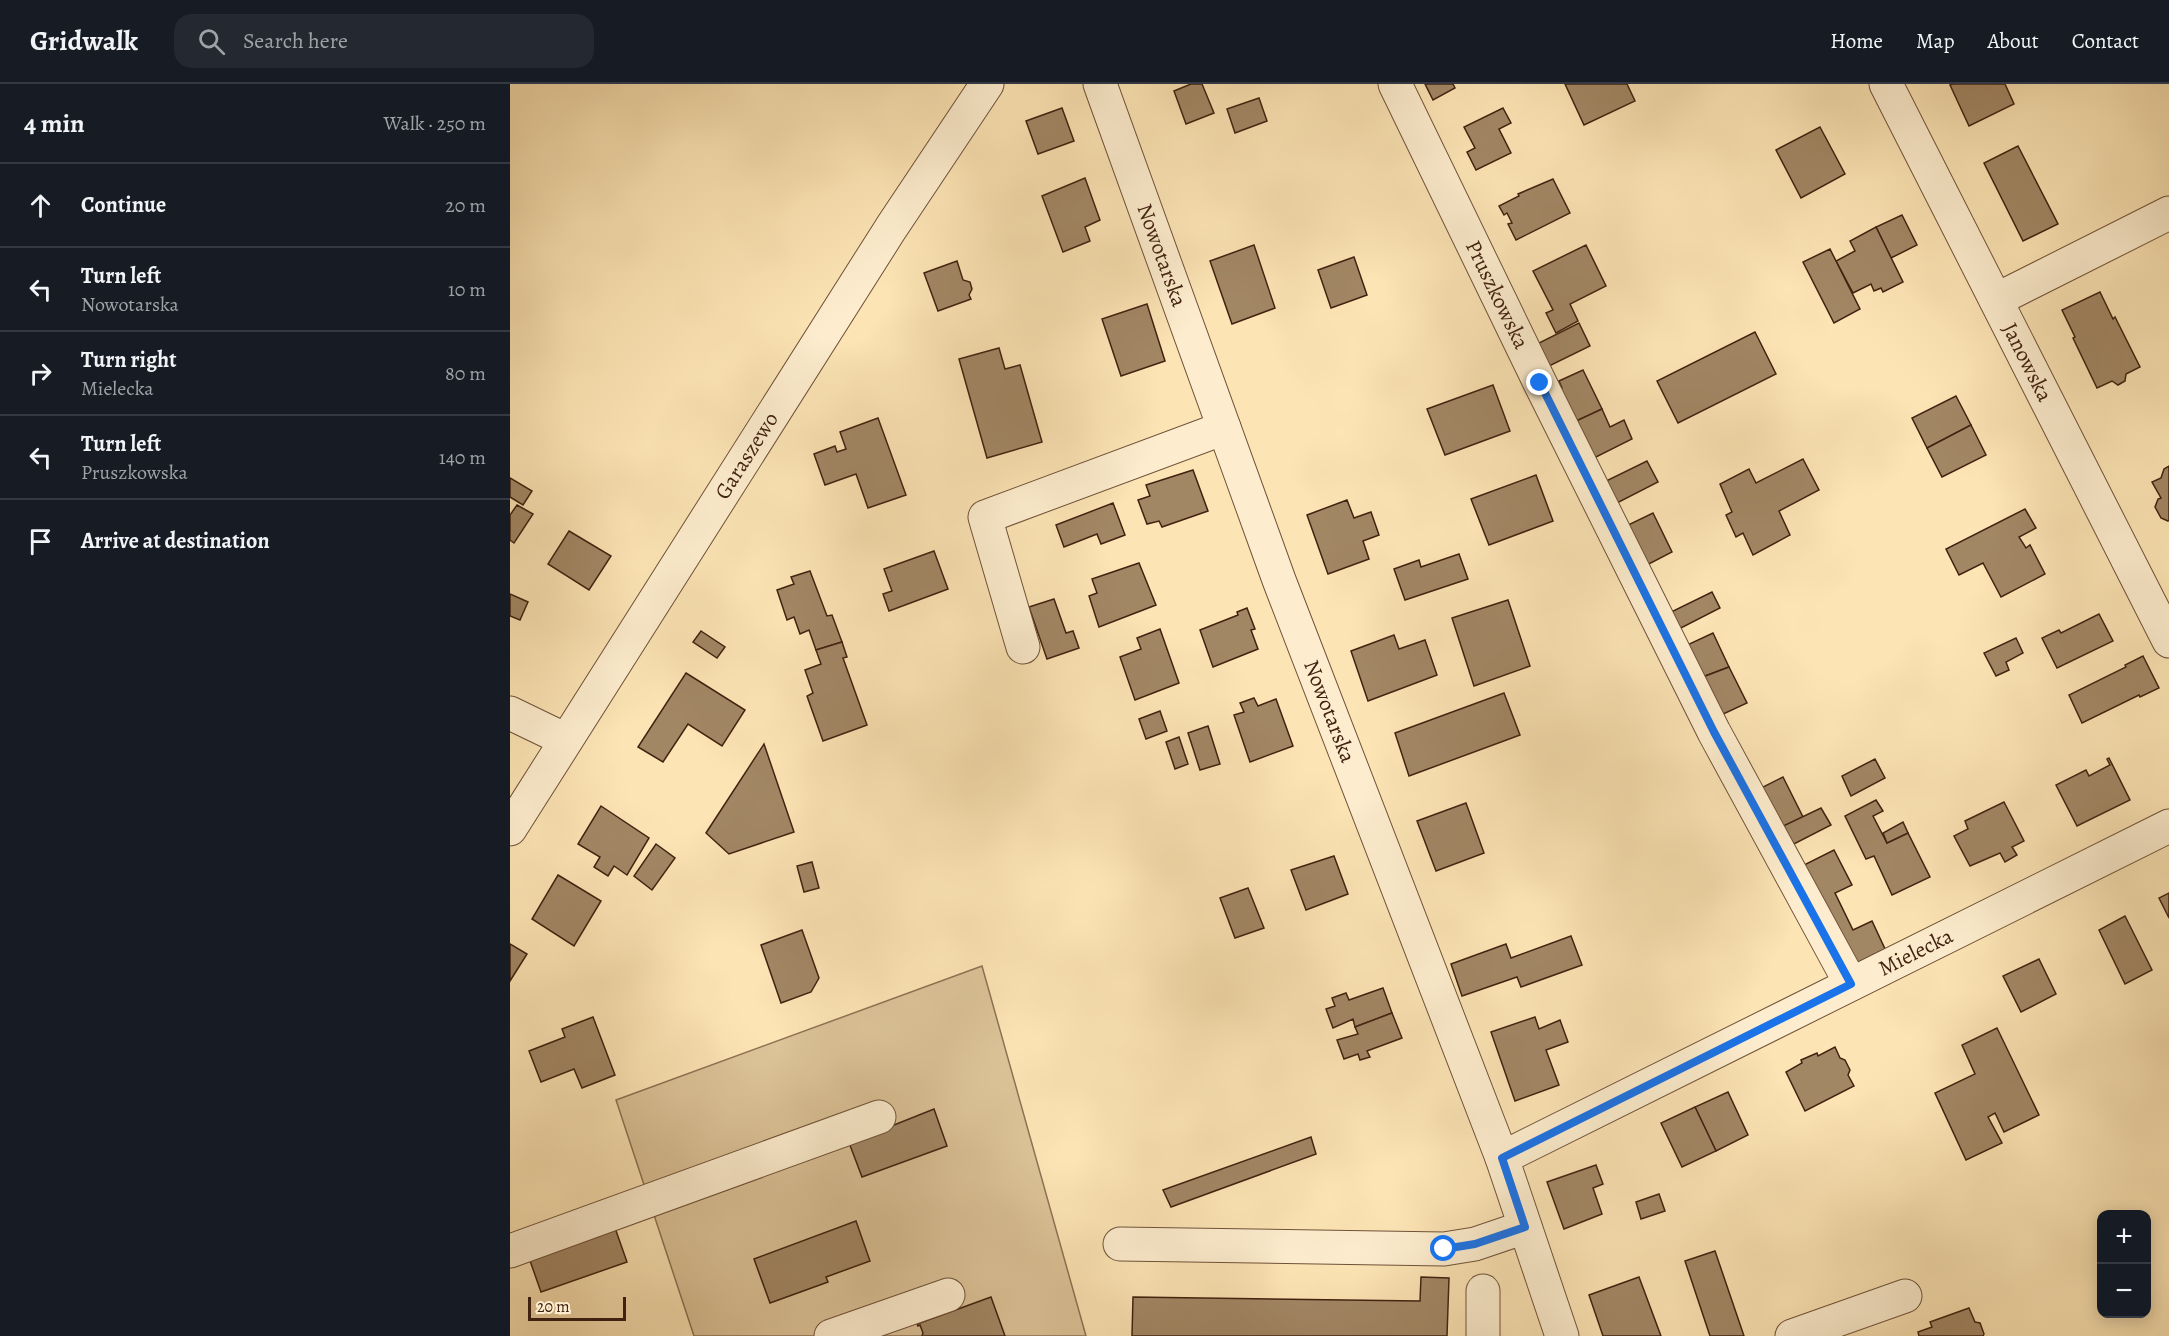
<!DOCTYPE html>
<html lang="en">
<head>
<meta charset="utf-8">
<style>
  :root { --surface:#171b24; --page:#242831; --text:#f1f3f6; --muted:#9ea1a6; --line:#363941 }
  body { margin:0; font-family:Alegreya,serif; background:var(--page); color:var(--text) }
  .controls { position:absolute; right:18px; bottom:18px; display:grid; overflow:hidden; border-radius:12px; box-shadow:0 3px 15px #0003 }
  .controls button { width:54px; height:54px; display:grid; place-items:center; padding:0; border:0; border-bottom:2px solid var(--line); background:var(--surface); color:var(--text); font:30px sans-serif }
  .scale { position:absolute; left:18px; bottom:15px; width:98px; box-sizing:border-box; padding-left:6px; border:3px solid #412210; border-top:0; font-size:16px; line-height:21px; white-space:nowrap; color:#412210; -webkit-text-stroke:4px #fdedce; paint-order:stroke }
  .stop { position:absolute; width:18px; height:18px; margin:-14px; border:4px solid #1a73e8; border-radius:50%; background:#fff }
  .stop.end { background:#1a73e8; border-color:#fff; box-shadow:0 2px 6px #0008 }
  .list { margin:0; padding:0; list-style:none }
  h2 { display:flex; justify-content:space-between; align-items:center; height:78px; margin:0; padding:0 24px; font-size:26px }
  h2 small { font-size:20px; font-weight:400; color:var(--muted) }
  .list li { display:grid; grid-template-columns:39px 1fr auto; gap:18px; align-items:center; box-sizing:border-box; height:84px; padding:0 24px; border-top:2px solid var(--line) }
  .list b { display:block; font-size:22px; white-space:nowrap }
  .list p { margin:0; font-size:20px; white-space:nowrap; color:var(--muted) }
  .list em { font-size:20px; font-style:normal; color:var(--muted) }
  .icon { flex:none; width:33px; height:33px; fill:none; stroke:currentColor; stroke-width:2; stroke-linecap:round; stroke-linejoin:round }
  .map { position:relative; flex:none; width:1659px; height:1252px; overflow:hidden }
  header { display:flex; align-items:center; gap:36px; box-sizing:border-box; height:84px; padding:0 30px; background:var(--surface); border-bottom:2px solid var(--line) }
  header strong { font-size:28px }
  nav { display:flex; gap:33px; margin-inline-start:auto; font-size:21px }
  .search { width:420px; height:54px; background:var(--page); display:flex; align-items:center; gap:15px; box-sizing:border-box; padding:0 21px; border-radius:18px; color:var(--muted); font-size:22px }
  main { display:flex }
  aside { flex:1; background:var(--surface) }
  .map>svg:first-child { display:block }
</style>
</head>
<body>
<header>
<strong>Gridwalk</strong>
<div class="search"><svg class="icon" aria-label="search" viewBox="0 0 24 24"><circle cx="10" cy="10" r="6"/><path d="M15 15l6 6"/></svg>Search here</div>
<nav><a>Home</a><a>Map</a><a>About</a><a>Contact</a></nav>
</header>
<main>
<aside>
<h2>4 min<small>Walk · 250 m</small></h2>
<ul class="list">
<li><svg class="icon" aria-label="ahead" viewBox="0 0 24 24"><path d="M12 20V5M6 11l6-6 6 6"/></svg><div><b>Continue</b></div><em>20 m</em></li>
<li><svg class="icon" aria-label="left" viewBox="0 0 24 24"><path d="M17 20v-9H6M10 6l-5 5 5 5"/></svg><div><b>Turn left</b><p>Nowotarska</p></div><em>10 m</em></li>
<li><svg class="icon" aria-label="right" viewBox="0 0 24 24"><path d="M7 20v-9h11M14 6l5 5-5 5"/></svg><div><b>Turn right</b><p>Mielecka</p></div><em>80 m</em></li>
<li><svg class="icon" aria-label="left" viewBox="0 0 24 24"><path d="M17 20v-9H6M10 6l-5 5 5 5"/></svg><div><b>Turn left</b><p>Pruszkowska</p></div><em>140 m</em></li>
<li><svg class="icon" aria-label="arrive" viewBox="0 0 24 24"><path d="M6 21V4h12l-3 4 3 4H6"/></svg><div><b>Arrive at destination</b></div></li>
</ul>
</aside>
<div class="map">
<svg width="1659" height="1252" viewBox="0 0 1659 1252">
  <rect width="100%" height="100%" fill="#fce4b4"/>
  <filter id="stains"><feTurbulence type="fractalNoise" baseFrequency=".00333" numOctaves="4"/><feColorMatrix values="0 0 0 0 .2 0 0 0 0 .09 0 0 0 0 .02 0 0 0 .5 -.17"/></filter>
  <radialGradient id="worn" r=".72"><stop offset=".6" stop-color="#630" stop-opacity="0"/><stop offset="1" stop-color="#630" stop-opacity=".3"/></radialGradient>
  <polygon fill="#dcc398" stroke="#8e7254" stroke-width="1.5" points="472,882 576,1252 184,1252 106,1016"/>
  <g fill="#a28765" stroke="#412210" stroke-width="1.5">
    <polygon points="681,0 692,0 704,29 676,40 664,7"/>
    <polygon points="915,0 943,0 945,4 923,16"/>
    <polygon points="1055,0 1117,0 1125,17 1074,41"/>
    <polygon points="1443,0 1495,0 1504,20 1459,42 1440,1"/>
    <polygon points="749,14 757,37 725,49 717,25"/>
    <polygon points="552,24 564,57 528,70 516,37"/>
    <polygon points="993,24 1001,39 989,45 1001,69 966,86 957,68 965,64 954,43"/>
    <polygon points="1310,43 1335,90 1291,114 1266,66"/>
    <polygon points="1508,62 1548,140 1513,157 1474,79"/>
    <polygon points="575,94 590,136 575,143 580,157 553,168 532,112"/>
    <polygon points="1043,95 1060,129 1006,156 998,140 1002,139 997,129 994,131 989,122 1009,112 1008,110"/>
    <polygon points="1392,131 1407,161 1381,174 1366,143"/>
    <polygon points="1366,143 1393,198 1373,208 1371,204 1364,207 1361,200 1343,209 1326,177 1345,167 1340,157"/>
    <polygon points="744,161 765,224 722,240 700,177"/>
    <polygon points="1076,161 1096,202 1060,220 1068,237 1046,249 1036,229 1043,226 1023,187"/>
    <polygon points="1320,165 1350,225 1324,239 1293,178"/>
    <polygon points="844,173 857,211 821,224 808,186"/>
    <polygon points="447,177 453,196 460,198 462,205 459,211 461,215 428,227 414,189"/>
    <polygon points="1590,208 1603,235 1605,233 1630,283 1616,290 1615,297 1608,301 1602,297 1587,304 1563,254 1565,253 1552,226"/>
    <polygon points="637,220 655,277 611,292 592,235"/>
    <polygon points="1069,239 1080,262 1037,283 1025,261"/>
    <polygon points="1245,248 1266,290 1168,339 1147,297"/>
    <polygon points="489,264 495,285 510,281 532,358 477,374 449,275"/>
    <polygon points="1073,286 1092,325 1064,338 1048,306 1052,304 1049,297"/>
    <polygon points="983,301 1000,347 935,371 917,325"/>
    <polygon points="1446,312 1461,341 1417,364 1402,334"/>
    <polygon points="1092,325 1100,343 1114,336 1122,355 1082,375 1064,338"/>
    <polygon points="368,334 396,411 358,424 346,390 315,401 304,370 325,362 327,368 336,365 330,348"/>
    <polygon points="1461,341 1476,371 1432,393 1417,364"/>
    <polygon points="1293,375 1309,406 1269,427 1280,451 1243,471 1233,449 1226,453 1216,431 1222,428 1210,400 1239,385 1246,399"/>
    <polygon points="1137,377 1148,398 1105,420 1094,398"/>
    <polygon points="1659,382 1659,436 1658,437 1651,434 1645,423 1648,415 1651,414 1642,398 1651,394 1654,385"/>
    <polygon points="683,386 698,427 652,443 649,437 637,440 628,416 640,412 636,401"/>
    <polygon points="1026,391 1043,437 979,461 961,415"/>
    <polygon points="0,394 22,407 13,421 0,413"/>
    <polygon points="837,416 844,434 861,428 869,451 853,457 859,475 818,490 797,431"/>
    <polygon points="603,419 615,451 591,460 587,450 554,463 546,441"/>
    <polygon points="7,421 23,430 4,459 0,456 0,431"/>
    <polygon points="1515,425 1526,444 1509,453 1516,464 1520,461 1535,490 1491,513 1473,479 1449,491 1436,465"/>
    <polygon points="1143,429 1162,468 1135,482 1116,442"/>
    <polygon points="59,447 101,472 79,506 38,480"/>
    <polygon points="424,467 438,505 379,527 373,510 382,507 374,485"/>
    <polygon points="949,470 958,495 895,516 884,485 909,476 911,483"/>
    <polygon points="629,479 646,521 589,543 579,512 587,509 582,495"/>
    <polygon points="300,487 317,532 322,531 332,558 306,566 299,546 290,550 284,533 277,536 267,506 284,500 281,493"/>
    <polygon points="1202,508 1210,524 1167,546 1159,529"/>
    <polygon points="0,510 18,518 10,536 0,532"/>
    <polygon points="544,515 556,549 563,547 569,564 537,575 519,523"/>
    <polygon points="998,516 1020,582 964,602 942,534"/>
    <polygon points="737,524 745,545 741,546 748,565 703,583 690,546 728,531 727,528"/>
    <polygon points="1589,530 1603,557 1547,584 1532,554 1549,546 1551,549"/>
    <polygon points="650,545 669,599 625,616 610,573 631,565 627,554"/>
    <polygon points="191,547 215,563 207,574 183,558"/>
    <polygon points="1203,549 1219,583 1190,594 1175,562"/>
    <polygon points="884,551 889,565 915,556 927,591 858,617 841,567"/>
    <polygon points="1506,554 1513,569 1496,578 1499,586 1486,592 1474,569"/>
    <polygon points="332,558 337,573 333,574 357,641 313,657 297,612 303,609 295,586 311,580 306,566"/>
    <polygon points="1633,572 1649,604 1630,613 1629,611 1572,639 1559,611 1616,583 1615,581"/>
    <polygon points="1219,583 1237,619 1209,632 1190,594"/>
    <polygon points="176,589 235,626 212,662 178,640 153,678 128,663"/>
    <polygon points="994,609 1010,651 899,692 885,649"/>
    <polygon points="744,614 748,622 766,615 783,662 740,678 724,631 734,628 730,619"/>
    <polygon points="650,627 657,647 636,655 629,635"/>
    <polygon points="698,642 710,680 690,686 678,649"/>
    <polygon points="669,653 678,680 665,685 656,658"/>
    <polygon points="254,660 284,748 219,770 196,749"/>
    <polygon points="1599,674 1620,716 1567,742 1546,701 1576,686 1579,692 1600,681 1597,675"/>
    <polygon points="1365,675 1375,694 1341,712 1332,692"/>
    <polygon points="1273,693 1293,733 1266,746 1247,706"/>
    <polygon points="1366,716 1373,727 1363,732 1377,759 1398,749 1420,793 1382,811 1364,772 1356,775 1335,732"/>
    <polygon points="1494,718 1514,757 1502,763 1507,771 1495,778 1490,769 1460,782 1444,752 1458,745 1455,737"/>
    <polygon points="956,719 974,769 926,787 907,737"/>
    <polygon points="91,722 139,754 117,791 104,782 98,792 84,783 90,773 68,760"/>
    <polygon points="1311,724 1321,741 1280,762 1271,743"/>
    <polygon points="1393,738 1398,749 1377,759 1373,749"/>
    <polygon points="146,760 165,774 142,806 124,792"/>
    <polygon points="1324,766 1342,801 1325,809 1343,846 1362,837 1375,865 1335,885 1286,785"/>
    <polygon points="824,772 838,810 796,826 781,786"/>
    <polygon points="302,778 309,804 294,808 287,782"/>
    <polygon points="48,791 91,817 64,862 22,835"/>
    <polygon points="738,804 754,844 725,854 710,814"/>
    <polygon points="1659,809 1659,834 1649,814"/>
    <polygon points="1615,832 1642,886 1615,900 1589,846"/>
    <polygon points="292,846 309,894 301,908 271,919 251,861"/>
    <polygon points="1061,852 1072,881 1011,903 1007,893 952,912 941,880 996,860 1001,874"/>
    <polygon points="0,860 17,870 0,897"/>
    <polygon points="1529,875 1546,910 1511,928 1493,892"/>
    <polygon points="873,904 882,929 845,943 843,935 823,944 816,925 825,922 822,914 836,909 839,916"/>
    <polygon points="882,929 892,954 857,967 860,973 850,976 848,970 834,975 827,956 848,950 845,943"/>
    <polygon points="83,933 105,991 72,1004 64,985 31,998 19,967 55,953 52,945"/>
    <polygon points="1025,933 1029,945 1050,936 1058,958 1036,966 1049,1001 1005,1017 981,948"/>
    <polygon points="1487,944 1529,1031 1494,1048 1485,1029 1478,1033 1492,1059 1456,1076 1425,1009 1465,990 1452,961"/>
    <polygon points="1325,963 1330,974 1335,976 1340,986 1338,991 1344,1002 1295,1027 1276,988 1292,979 1291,976 1307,969 1308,972"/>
    <polygon points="1218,1008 1238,1051 1206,1067 1185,1023"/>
    <polygon points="1185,1023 1206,1067 1172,1083 1151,1039"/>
    <polygon points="424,1025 437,1062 352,1093 338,1056 379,1043"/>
    <polygon points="801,1053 806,1070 661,1123 653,1106"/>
    <polygon points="1086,1081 1093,1100 1083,1104 1092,1130 1054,1145 1037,1098"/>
    <polygon points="1149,1110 1155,1127 1131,1135 1126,1118"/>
    <polygon points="346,1137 360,1177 316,1193 318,1198 260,1219 244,1175"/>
    <polygon points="104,1141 117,1178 31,1208 18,1171"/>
    <polygon points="1205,1167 1234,1252 1200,1252 1175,1177"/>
    <polygon points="911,1193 939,1194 937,1252 622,1252 623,1213 910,1217"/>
    <polygon points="1129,1193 1151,1252 1093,1252 1079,1211"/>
    <polygon points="481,1213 495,1252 412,1252 413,1249 410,1241 408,1242 407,1240"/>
    <polygon points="1459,1224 1465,1238 1470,1239 1474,1250 1473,1252 1409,1252 1408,1248 1422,1243 1420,1238"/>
  </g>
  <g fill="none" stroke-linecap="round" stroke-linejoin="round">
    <g stroke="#705239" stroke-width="35">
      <g id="minor">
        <path id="s1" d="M590,0l179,496 223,578 60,178"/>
        <path id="s2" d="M885,0l145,299 174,349 137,252"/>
        <path id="s3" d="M1376,0l283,557"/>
        <polyline points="1486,216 1659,129"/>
        <polyline points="513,563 475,433 714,344"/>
        <polyline points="0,629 56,656"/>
        <path id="s4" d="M0,745l381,-601 96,-144"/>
        <path id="s5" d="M992,1074l667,-332"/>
        <polyline points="610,1160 934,1165 965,1160 1015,1143"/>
        <polyline points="0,1167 369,1033"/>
        <polyline points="973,1207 973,1252"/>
        <polyline points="321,1252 438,1211"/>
        <polyline points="1282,1252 1395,1212"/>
      </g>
    </g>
    <use href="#minor" stroke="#fdedce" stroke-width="33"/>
  </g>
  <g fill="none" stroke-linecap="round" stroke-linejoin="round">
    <polyline stroke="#1a73e8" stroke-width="8" points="934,1165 965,1160 1015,1143 992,1074 1341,900 1204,648 1030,299"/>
  </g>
  <g text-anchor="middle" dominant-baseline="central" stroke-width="4.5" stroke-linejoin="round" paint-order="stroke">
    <g font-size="22" fill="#412210" stroke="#fdedce">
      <text stroke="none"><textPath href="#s1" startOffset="182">Nowotarska</textPath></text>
      <text stroke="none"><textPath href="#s2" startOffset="234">Pruszkowska</textPath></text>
      <text stroke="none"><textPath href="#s3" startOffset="312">Janowska</textPath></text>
      <text stroke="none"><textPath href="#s4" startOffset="442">Garaszewo</textPath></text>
      <text stroke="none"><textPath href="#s1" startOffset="668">Nowotarska</textPath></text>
      <text stroke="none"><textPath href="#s5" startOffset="462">Mielecka</textPath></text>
    </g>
  </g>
  <rect width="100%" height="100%" filter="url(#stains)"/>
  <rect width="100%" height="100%" fill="url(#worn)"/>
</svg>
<div class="controls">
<button>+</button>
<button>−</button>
</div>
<div class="scale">20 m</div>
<div class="stop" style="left:934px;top:1165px"></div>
<div class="stop end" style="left:1030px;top:299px"></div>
</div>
</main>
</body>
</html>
